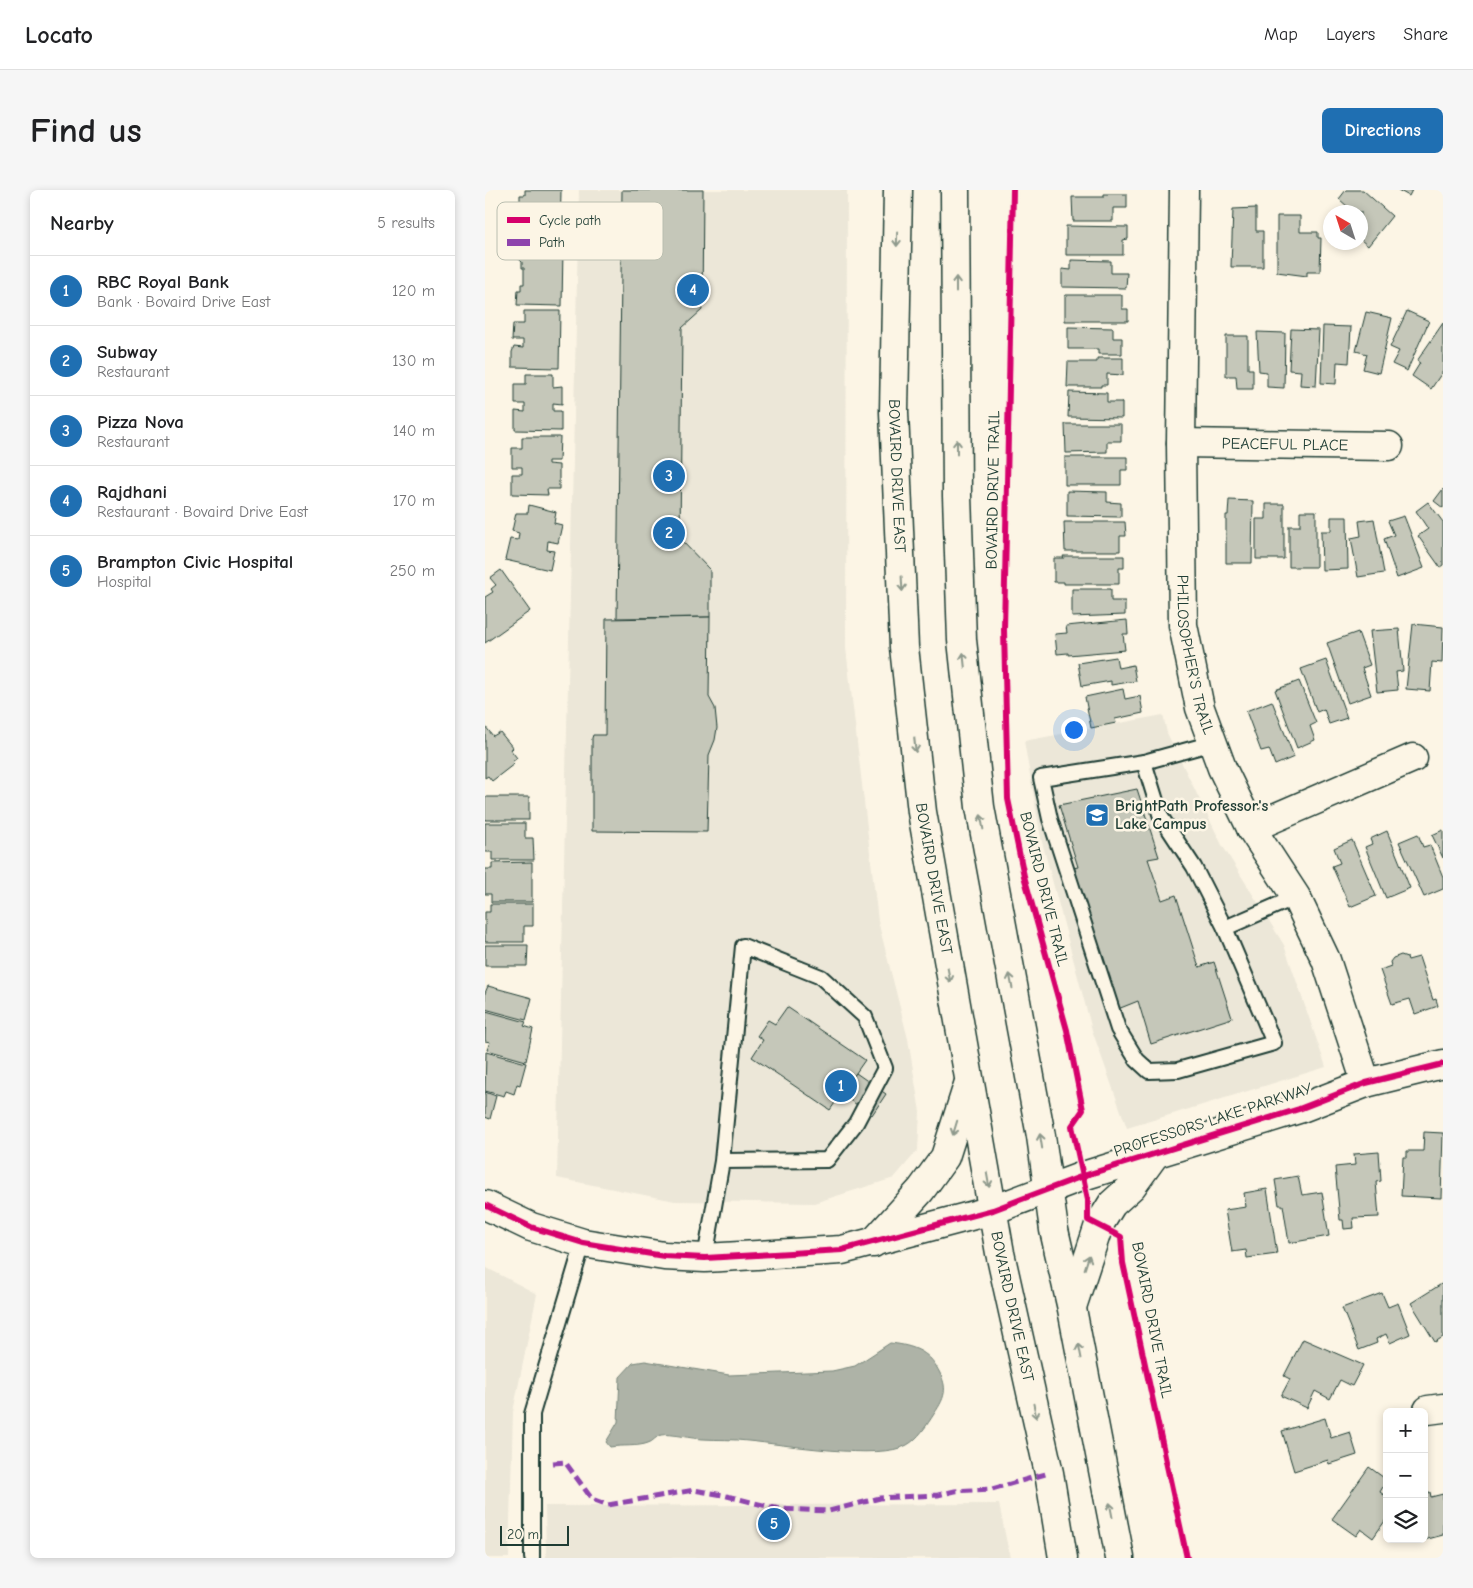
<!DOCTYPE html>
<html lang="en">
<head>
<meta charset="utf-8">
<style>
  :root { --surface:#fff; --page:#f6f6f6; --text:#202124; --muted:#757577; --line:#e0e0e0; --accent:#1f6fb2 }
  body { margin:0; font-family:"Comic Neue",sans-serif; background:var(--page); color:var(--text) }
  .controls { position:absolute; right:15px; bottom:15px; display:grid; overflow:hidden; border-radius:8px; box-shadow:0 2px 8px #0003 }
  .controls button { width:45px; height:45px; display:grid; place-items:center; padding:0; border:0; border-bottom:1px solid var(--line); background:var(--surface); color:var(--text); font:25px sans-serif }
  .compass { position:absolute; left:838px; top:15px; width:45px; height:45px; border-radius:50%; background:var(--surface); box-shadow:0 2px 8px #0003; rotate:321deg }
  .scale { position:absolute; left:15px; bottom:12px; width:69px; box-sizing:border-box; padding-left:5px; border:2px solid #1f3d34; border-top:0; font-size:14px; line-height:18px; white-space:nowrap; color:#1f3d34; -webkit-text-stroke:4px #fcf5e5; paint-order:stroke }
  .you { position:absolute; left:588px; top:539px; width:18px; height:18px; margin:-12px; border:4px solid #fff; border-radius:50%; background:#1a73e8; box-shadow:0 0 0 8px #1a73e833 }
  .badge { display:grid; place-items:center; width:32px; height:32px; border-radius:50%; background:var(--accent); color:#fff; font-size:16px; font-weight:700 }
  .pin { position:absolute; translate:-50% -50%; border:2px solid #fff; box-shadow:0 1px 5px #0006 }
  .list { margin:0; padding:0; list-style:none }
  h2 { display:flex; justify-content:space-between; align-items:center; height:65px; margin:0; padding:0 20px; font-size:21px }
  h2 small { font-size:16px; font-weight:400; color:var(--muted) }
  .list li { display:grid; grid-template-columns:32px 1fr auto; gap:15px; align-items:center; box-sizing:border-box; height:70px; padding:0 20px; border-top:1px solid var(--line) }
  .list b { display:block; font-size:19px; white-space:nowrap }
  .list p { margin:0; font-size:16px; white-space:nowrap; color:var(--muted) }
  .list em { font-size:16px; font-style:normal; color:var(--muted) }
  .icon { flex:none; width:28px; height:28px; fill:none; stroke:currentColor; stroke-width:2; stroke-linecap:round; stroke-linejoin:round }
  .map { position:relative; flex:none; width:958px; height:1368px; overflow:hidden; border-radius:8px }
  header { display:flex; align-items:center; gap:30px; box-sizing:border-box; height:70px; padding:0 25px; background:var(--surface); border-bottom:1px solid var(--line) }
  header strong { font-size:24px }
  nav { display:flex; gap:28px; margin-inline-start:auto; font-size:18px }
  .intro { display:flex; align-items:center; justify-content:space-between; box-sizing:border-box; height:120px; padding:0 30px }
  h1 { margin:0; font-size:35px }
  .button { padding:12px 22px; border-radius:8px; background:var(--accent); color:#fff; font-size:18px; font-weight:700 }
  main { display:flex; gap:30px; padding:0 30px }
  aside { flex:1; background:var(--surface); border-radius:8px; box-shadow:0 2px 8px #0003 }
  .map>svg:first-child { display:block }
</style>
</head>
<body>
<header>
<strong>Locato</strong>
<nav><a>Map</a><a>Layers</a><a>Share</a></nav>
</header>
<div class="intro"><h1>Find us</h1><a class="button">Directions</a></div>
<main>
<aside>
<h2>Nearby<small>5 results</small></h2>
<ul class="list">
<li><span class="badge">1</span><div><b>RBC Royal Bank</b><p>Bank · Bovaird Drive East</p></div><em>120 m</em></li>
<li><span class="badge">2</span><div><b>Subway</b><p>Restaurant</p></div><em>130 m</em></li>
<li><span class="badge">3</span><div><b>Pizza Nova</b><p>Restaurant</p></div><em>140 m</em></li>
<li><span class="badge">4</span><div><b>Rajdhani</b><p>Restaurant · Bovaird Drive East</p></div><em>170 m</em></li>
<li><span class="badge">5</span><div><b>Brampton Civic Hospital</b><p>Hospital</p></div><em>250 m</em></li>
</ul>
</aside>
<div class="map">
<svg width="958" height="1368" viewBox="0 0 958 1368">
  <rect width="100%" height="100%" fill="#fcf5e5"/>
  <filter id="ink" filterUnits="userSpaceOnUse"><feTurbulence type="fractalNoise" baseFrequency=".02" numOctaves="2"/><feDisplacementMap in="SourceGraphic" scale="10" xChannelSelector="R" yChannelSelector="G"/><feConvolveMatrix kernelMatrix="1 2 1 2 8 2 1 2 1" color-interpolation-filters="sRGB"/></filter>
  <g filter="url(#ink)">
    <g fill="#ece7d8">
      <polygon points="94,0 362,0 361,458 393,731 423,849 435,922 433,960 409,988 329,1013 190,1011 72,988"/>
      <polygon points="678,525 682,543 737,655 799,755 841,877 642,938 607,840 556,648 539,551"/>
      <polygon points="0,1077 52,1104 28,1222 24,1368 0,1368"/>
      <polygon points="514,1314 525,1368 61,1368 60,1316"/>
    </g>
    <path fill="#aeb3a7" stroke="#758479" d="M405,1153c18,2 36,6 46,23 12,20 11,29 -2,48 -7,11 -16,25 -27,31 -27,16 -125,-1 -159,-4 -15,-2 -30,-1 -45,-2 -10,0 -34,-6 -42,-4 -5,1 -8,7 -13,8 -10,4 -26,2 -38,4l-4,-5 12,-20 2,-45 13,-14 12,-2 84,14 103,-4 23,-5z"/>
    <g fill="#c5c7b9" stroke="#1f3d34">
      <polygon points="40,0 76,0 75,51 37,51 35,32 40,32 40,24 37,25 37,19 35,19 35,5 40,5"/>
      <polygon points="137,0 218,0 217,120 197,138 195,349 225,380 225,427 132,428"/>
      <polygon points="861,0 878,0 907,26 883,56 876,50 876,22 859,22 863,17 854,9"/>
      <polygon points="913,0 927,0 924,6"/>
      <polygon points="619,4 642,4 642,18 628,18 628,31 588,31 587,7 619,7"/>
      <polygon points="771,18 771,41 778,41 778,77 746,77 748,19"/>
      <polygon points="792,26 815,26 815,42 833,42 833,48 836,48 835,82 822,82 822,86 792,82"/>
      <polygon points="581,36 643,37 643,49 638,50 638,65 581,65"/>
      <polygon points="36,57 78,58 77,116 32,115 33,100 36,100 36,94 39,94 39,78 37,78 37,72 33,68 33,61"/>
      <polygon points="586,70 626,71 626,83 642,83 641,98 577,97 577,79 586,80"/>
      <polygon points="580,105 637,105 637,119 643,119 643,131 580,131"/>
      <polygon points="39,121 75,121 74,178 27,177 27,162 29,157 38,158 38,150 27,150 28,134 39,134"/>
      <polygon points="922,121 944,131 922,181 907,174 914,161 905,157"/>
      <polygon points="881,122 907,128 894,183 878,179 882,164 871,161"/>
      <polygon points="958,133 958,181 946,199 927,186 935,173 932,171"/>
      <polygon points="838,136 866,137 864,173 852,172 851,194 836,193"/>
      <polygon points="583,137 628,138 628,148 637,148 637,164 613,164 613,159 583,159"/>
      <polygon points="806,139 834,140 831,196 815,195 816,181 804,180"/>
      <polygon points="772,142 800,143 799,198 782,197 782,182 774,181"/>
      <polygon points="741,146 763,146 763,179 768,179 768,199 752,199 751,186 741,186"/>
      <polygon points="612,168 638,168 638,185 622,184 622,195 616,195 616,197 582,197 583,172 612,172"/>
      <polygon points="41,184 68,184 68,197 77,196 77,214 68,213 68,221 76,221 76,241 30,240 30,221 40,222 40,214 30,214 30,194 41,194"/>
      <polygon points="584,202 622,203 622,212 637,212 637,228 583,227"/>
      <polygon points="580,234 636,234 636,251 622,251 622,262 581,263"/>
      <polygon points="37,247 75,247 74,271 63,271 63,274 74,275 74,299 62,299 63,305 27,304 27,284 37,284 37,277 27,277 27,258 37,258"/>
      <polygon points="580,267 642,267 642,280 636,280 636,295 580,295"/>
      <polygon points="958,299 958,318 949,311"/>
      <polygon points="582,301 622,302 622,312 636,313 636,327 582,326"/>
      <polygon points="744,310 768,311 767,373 741,373 741,325 743,325"/>
      <polygon points="943,312 958,332 958,375 955,377 933,346 943,339 931,321"/>
      <polygon points="781,314 799,314 799,369 771,369 771,329 781,329"/>
      <polygon points="44,315 71,322 69,333 77,335 73,353 63,351 62,360 69,361 65,380 20,370 25,349 33,350 34,343 27,341 31,323 43,323"/>
      <polygon points="815,321 831,321 831,377 804,377 804,336 815,336"/>
      <polygon points="919,326 939,378 912,388 899,349 909,345 903,331"/>
      <polygon points="846,327 862,327 863,379 837,380 836,341 846,341"/>
      <polygon points="889,329 899,383 873,387 866,348 876,346 874,331"/>
      <polygon points="579,332 640,332 641,346 635,346 635,361 580,361"/>
      <polygon points="578,366 639,366 639,378 634,378 634,394 579,394 579,392 569,392 569,368 579,368"/>
      <polygon points="16,380 45,421 0,453 0,407 8,402 6,399 11,395 5,388"/>
      <polygon points="587,399 626,399 626,411 640,411 640,425 587,427"/>
      <polygon points="225,427 224,507 230,518 232,538 230,550 224,565 222,642 107,641 107,548 108,545 120,545 121,429"/>
      <polygon points="642,430 643,444 638,444 640,460 583,465 583,463 572,464 570,444 582,443 581,436"/>
      <polygon points="928,434 958,437 957,473 947,472 945,501 921,499"/>
      <polygon points="914,439 918,481 911,482 913,500 892,502 885,441"/>
      <polygon points="873,442 885,475 877,478 886,505 863,513 842,453"/>
      <polygon points="631,467 633,478 648,475 651,491 626,495 626,491 597,496 593,473"/>
      <polygon points="841,470 862,528 844,534 839,519 832,522 816,479"/>
      <polygon points="814,491 831,533 825,536 830,550 812,558 790,500"/>
      <polygon points="638,499 640,509 655,506 658,523 630,529 631,533 606,538 600,507"/>
      <polygon points="787,511 809,567 790,575 784,559 776,561 761,521"/>
      <polygon points="0,536 8,546 15,542 28,558 25,559 32,568 27,572 29,574 7,591 3,586 0,588"/>
      <polygon points="652,599 674,667 663,669 677,710 691,705 714,777 729,772 747,828 666,854 653,811 633,819 588,678 593,677 574,615"/>
      <rect x="0" y="607" width="44" height="23"/>
      <polygon points="0,633 40,633 40,648 48,648 49,670 7,670 7,662 0,662"/>
      <polygon points="958,640 958,668 947,645"/>
      <polygon points="902,641 925,698 901,708 880,657 887,654 885,649"/>
      <polygon points="933,644 938,657 945,655 958,687 958,699 939,707 914,652"/>
      <polygon points="867,650 891,706 865,717 847,676 855,673 849,658"/>
      <polygon points="47,672 47,712 6,712 6,704 0,704 0,679 7,679 7,673"/>
      <polygon points="5,714 48,714 48,736 39,736 39,752 0,752 0,722 5,722"/>
      <polygon points="0,755 43,755 42,776 0,776"/>
      <polygon points="916,765 922,767 923,770 934,767 948,810 951,809 953,816 930,824 925,809 907,814 895,780 906,776 905,772 908,768"/>
      <polygon points="3,796 47,808 41,830 0,819 0,803"/>
      <polygon points="302,817 380,870 345,920 267,867 278,850 272,846 283,830 290,834"/>
      <polygon points="1,821 41,832 39,836 48,839 41,871 2,860 5,852 0,851"/>
      <polygon points="1,862 41,873 35,895 32,894 29,904 21,901 19,906 0,901"/>
      <polygon points="371,883 401,904 387,925 356,904"/>
      <polygon points="0,902 11,906 5,929 0,927"/>
      <polygon points="939,942 958,943 956,1008 916,1006 918,967 922,967 922,961 938,961"/>
      <polygon points="894,962 896,991 891,992 894,1027 868,1028 869,1038 859,1039 858,1030 855,1030 850,977 870,975 869,964"/>
      <polygon points="813,986 817,1005 837,1002 844,1046 804,1053 798,1015 794,1015 790,990"/>
      <polygon points="782,999 792,1064 762,1068 761,1060 747,1062 740,1020 761,1017 759,1003"/>
      <polygon points="958,1093 958,1147 950,1152 926,1113"/>
      <polygon points="897,1103 903,1117 913,1113 925,1144 905,1153 901,1144 891,1149 892,1153 874,1160 857,1118"/>
      <polygon points="818,1149 878,1175 867,1196 855,1190 845,1209 830,1201 822,1218 796,1206 805,1189 799,1186"/>
      <polygon points="840,1228 846,1248 865,1242 872,1265 844,1274 843,1270 809,1281 797,1241"/>
      <polygon points="884,1277 902,1290 895,1302 902,1307 902,1328 888,1348 876,1339 871,1346 847,1329"/>
      <polygon points="945,1302 946,1307 958,1304 958,1345 939,1350 939,1303"/>
    </g>
    <g fill="none" stroke-linecap="round" stroke-linejoin="round">
      <g stroke="#1f3d34" stroke-width="18">
        <g id="service">
          <polygon points="659,572 676,627 709,677 740,738 789,853 693,880 664,881 652,870 633,839 565,629 556,588"/>
          <polyline points="659,572 728,553"/>
          <polyline points="740,738 811,707"/>
          <polyline points="220,1068 237,971 258,756 336,787 380,827 400,878 371,933 342,970 237,971"/>
          <polyline points="47,1368 47,1224 98,1053"/>
        </g>
      </g>
      <g stroke="#1f3d34" stroke-width="31">
        <g id="minor">
          <path id="s1" d="M699,0l-3,253 2,182 17,83 22,60 29,60 45,69 30,63 40,123"/>
          <path id="s2" d="M696,253l208,3"/>
          <polyline points="766,638 928,568"/>
          <polyline points="508,1020 598,986 814,919 881,893 958,874"/>
          <polyline points="943,1220 958,1218"/>
        </g>
      </g>
      <g stroke="#1f3d34" stroke-width="31">
        <polyline id="tertiary" points="0,1015 46,1037 98,1053 179,1066 220,1068 357,1060 508,1020"/>
      </g>
      <g stroke="#1f3d34" stroke-width="31">
        <g id="secondary">
          <path id="s3" d="M413,0l-4,222 10,235 18,165 78,441 49,220 14,85"/>
          <polyline points="470,0 472,306 477,450 495,617 556,946 569,1040 587,1119 635,1368"/>
          <polyline points="388,1053 436,1000 460,967 483,895"/>
          <polyline points="587,1117 614,1035 627,1014 647,996 671,963"/>
        </g>
      </g>
      <use href="#service" stroke="#fcf5e5" stroke-width="14"/>
      <use href="#minor" stroke="#fcf5e5" stroke-width="28"/>
      <use href="#tertiary" stroke="#fcf5e5" stroke-width="28"/>
      <use href="#secondary" stroke="#fcf5e5" stroke-width="28"/>
      <polyline stroke="#8e44ad" stroke-width="5" stroke-dasharray="10 5" stroke-linecap="butt" points="68,1273 80,1272 107,1309 123,1315 209,1300 238,1305 294,1319 344,1321 395,1308 453,1305 470,1301 507,1299 564,1283"/>
      <g stroke="#fcf5e5" stroke-width="9">
        <g id="cycleway">
          <polyline points="528,0 519,440 523,609 539,686 582,840 598,920 587,936 603,1010 603,1030 636,1047 638,1073 702,1368"/>
          <polyline points="0,1015 46,1037 98,1053 179,1066 220,1068 357,1060 508,1020 598,986 814,919 881,893 958,874"/>
        </g>
      </g>
      <use href="#cycleway" stroke="#d6006c" stroke-width="6"/>
    </g>
    <defs><path id="oneway-shaft" d="M-6 0H5M1.5-3L5.5 0L1.5 3" fill="none" stroke-width="1.6" stroke-linecap="round" stroke-linejoin="round" transform="scale(1.25)"/></defs>
    <g stroke="#8e998c">
      <use href="#oneway-shaft" transform="translate(412 49) rotate(91)"/>
      <use href="#oneway-shaft" transform="translate(471 94) rotate(-90)"/>
      <use href="#oneway-shaft" transform="translate(472 257) rotate(-90)"/>
      <use href="#oneway-shaft" transform="translate(417 394) rotate(87)"/>
      <use href="#oneway-shaft" transform="translate(479 470) rotate(-96)"/>
      <use href="#oneway-shaft" transform="translate(430 555) rotate(84)"/>
      <use href="#oneway-shaft" transform="translate(497 632) rotate(-100)"/>
      <use href="#oneway-shaft" transform="translate(464 785) rotate(79)"/>
      <use href="#oneway-shaft" transform="translate(526 791) rotate(-101)"/>
      <use href="#oneway-shaft" transform="translate(470 938) rotate(107)"/>
      <use href="#oneway-shaft" transform="translate(556 951) rotate(-99)"/>
      <use href="#oneway-shaft" transform="translate(503 990) rotate(80)"/>
      <use href="#oneway-shaft" transform="translate(602 1072) rotate(-72)"/>
      <use href="#oneway-shaft" transform="translate(595 1161) rotate(-101)"/>
      <use href="#oneway-shaft" transform="translate(550 1221) rotate(78)"/>
      <use href="#oneway-shaft" transform="translate(626 1320) rotate(-101)"/>
    </g>
  </g>
  <defs>
    <g id="school-square" transform="scale(1.25)"><rect x="-9" y="-9" width="18" height="18" rx="4" fill="#1f6fb2" stroke="#fcf5e5"/><path d="M0-5L7-2L0 1L-7-2ZM-4 1L0 2.5L4 1V4Q0 6-4 4Z" fill="#fff"/></g>
  </defs>
  <g fill-rule="evenodd">
    <use href="#school-square" x="612" y="625"/>
  </g>
  <g text-anchor="middle" dominant-baseline="central" stroke-width="5" stroke-linejoin="round" paint-order="stroke">
    <g font-size="16" fill="#1f3d34" stroke="#fcf5e5">
      <text stroke="none"><textPath href="#s2" startOffset="104">PEACEFUL PLACE</textPath></text>
      <text stroke="none"><textPath href="#s3" startOffset="286">BOVAIRD DRIVE EAST</textPath></text>
      <text transform="translate(508 300) rotate(-89)">BOVAIRD DRIVE TRAIL</text>
      <text stroke="none"><textPath href="#s1" startOffset="466">PHILOSOPHER'S TRAIL</textPath></text>
      <text stroke="none"><textPath href="#s3" startOffset="691">BOVAIRD DRIVE EAST</textPath></text>
      <text transform="translate(559 699) rotate(76)">BOVAIRD DRIVE TRAIL</text>
      <text transform="translate(728 930) rotate(-18)">PROFESSORS LAKE PARKWAY</text>
      <text stroke="none"><textPath href="#s3" startOffset="1126">BOVAIRD DRIVE EAST</textPath></text>
      <text transform="translate(667 1130) rotate(79)">BOVAIRD DRIVE TRAIL</text>
    </g>
    <g font-size="16" font-weight="bold" fill="#1f3d34" stroke="#fcf5e5" text-anchor="start">
      <text x="630" y="616">BrightPath Professor's<tspan x="630" dy="18">Lake Campus</tspan></text>
    </g>
  </g>
  <rect x="12" y="12" width="166" height="58" rx="8" fill="#fcf5e5" stroke="#babeb0" stroke-width="1"/>
  <rect x="22" y="27" width="23" height="6" fill="#d6006c"/>
  <rect x="22" y="49" width="23" height="7" fill="#8e44ad"/>
  <g font-size="14" fill="#1f3d34">
    <text x="54" y="35">Cycle path</text>
    <text x="54" y="57">Path</text>
  </g>
</svg>
<div class="controls">
<button>+</button>
<button>−</button>
<button><svg class="icon" aria-label="layers" viewBox="0 0 24 24"><path d="M12 4l9 5-9 5-9-5zM3 14l9 5 9-5"/></svg></button>
</div>
<svg class="compass" viewBox="-18 -18 36 36"><path d="M0-13l5 13h-10z" fill="#e53935"/><path d="M0 13l5-13h-10z" fill="#757577"/></svg>
<div class="scale">20 m</div>
<div class="you"></div>
<div class="pin badge" style="left:356px;top:896px">1</div>
<div class="pin badge" style="left:184px;top:343px">2</div>
<div class="pin badge" style="left:184px;top:286px">3</div>
<div class="pin badge" style="left:208px;top:100px">4</div>
<div class="pin badge" style="left:289px;top:1334px">5</div>
</div>
</main>
</body>
</html>
